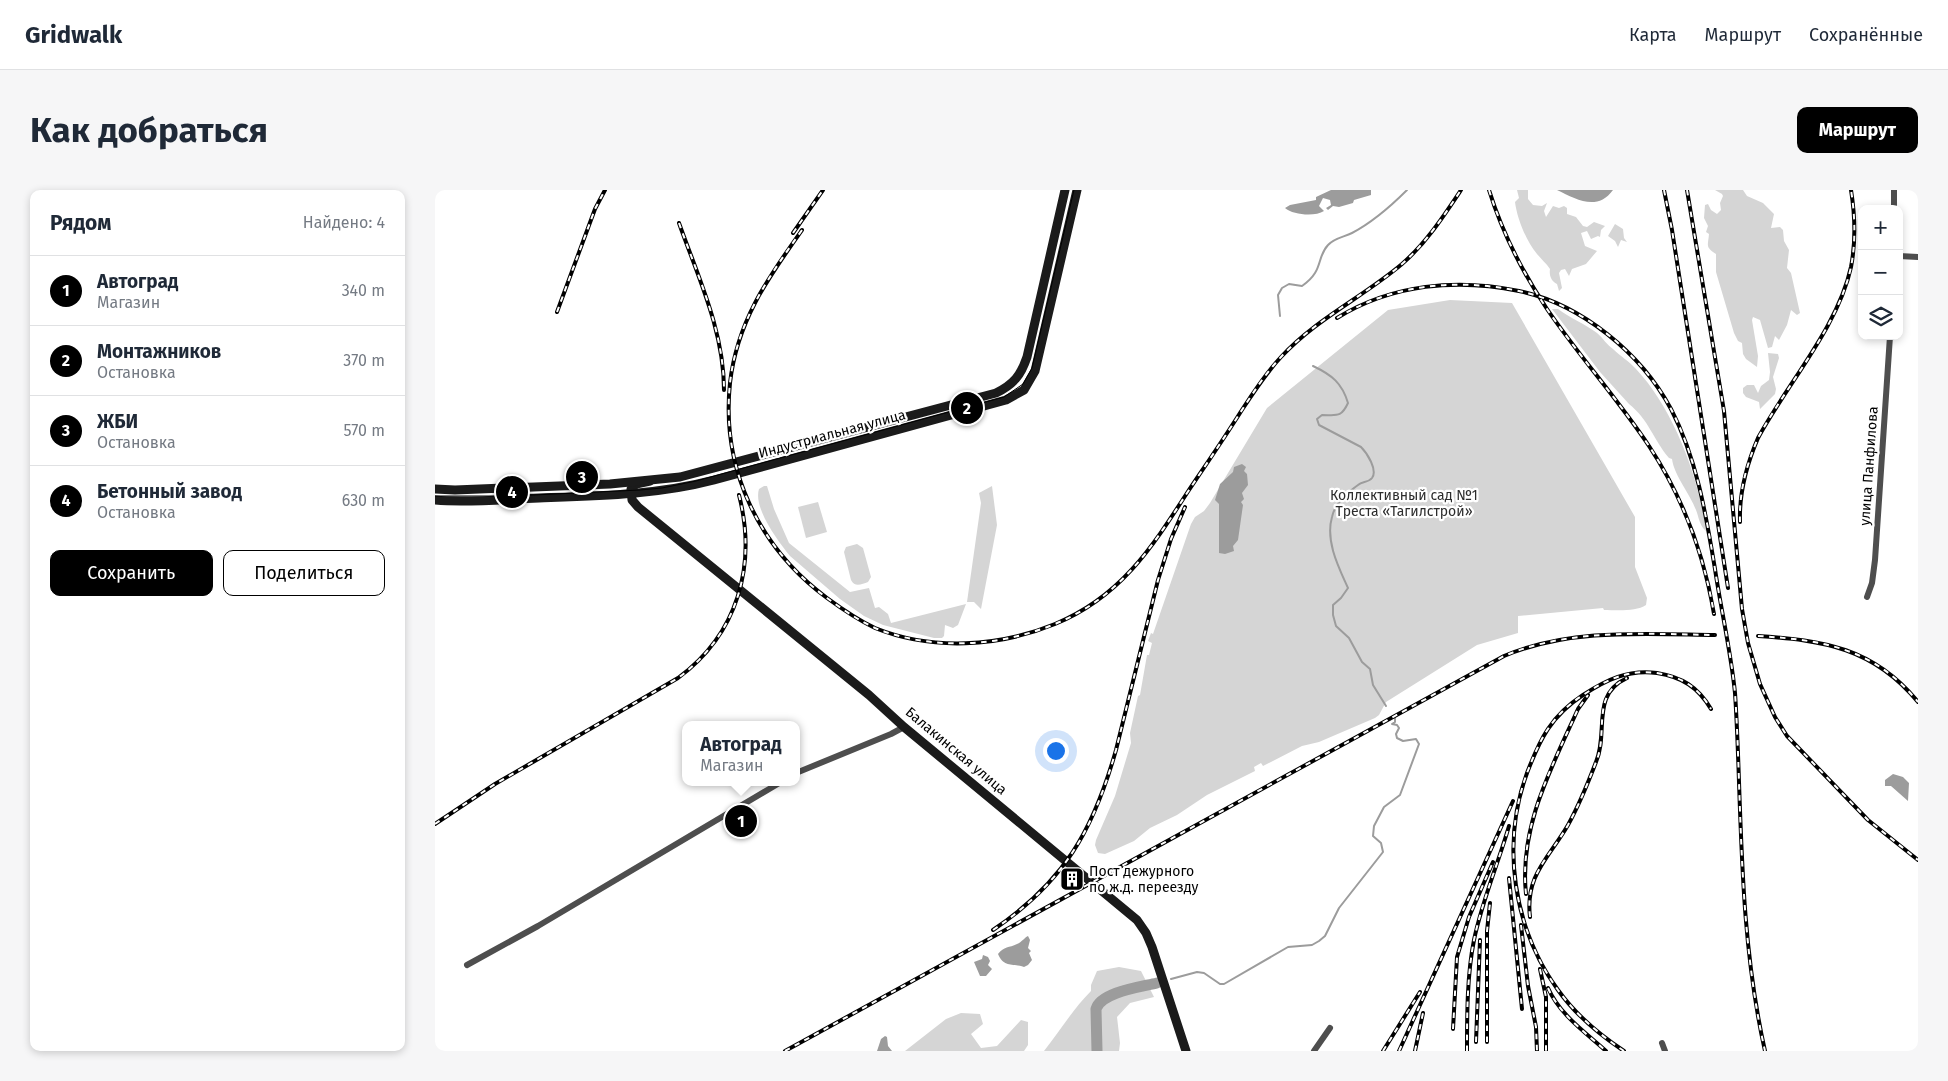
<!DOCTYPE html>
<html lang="ru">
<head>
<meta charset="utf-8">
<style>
  :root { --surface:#fff; --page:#f6f6f7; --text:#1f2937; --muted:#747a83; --line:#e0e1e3; --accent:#000 }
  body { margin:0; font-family:"Fira Sans",sans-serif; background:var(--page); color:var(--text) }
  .controls { position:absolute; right:15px; top:15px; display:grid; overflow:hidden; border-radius:10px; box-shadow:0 2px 8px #0003 }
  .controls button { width:45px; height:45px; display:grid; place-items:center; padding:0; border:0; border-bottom:1px solid var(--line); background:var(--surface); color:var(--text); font:25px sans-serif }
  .you { position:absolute; left:620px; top:560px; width:18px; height:18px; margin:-12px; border:4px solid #fff; border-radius:50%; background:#1a73e8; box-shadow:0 0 0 8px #1a73e833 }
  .badge { display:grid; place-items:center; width:32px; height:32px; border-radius:50%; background:var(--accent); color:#fff; font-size:16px; font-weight:700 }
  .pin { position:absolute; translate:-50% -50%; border:2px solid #fff; box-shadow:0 1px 5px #0006 }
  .popup { position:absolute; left:247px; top:531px; width:118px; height:65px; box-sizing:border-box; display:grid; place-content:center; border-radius:10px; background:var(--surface); filter:drop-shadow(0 1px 4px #0005); font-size:16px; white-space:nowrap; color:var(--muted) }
  .popup b { font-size:19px; color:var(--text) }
  .popup::after { content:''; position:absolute; left:50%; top:100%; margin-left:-10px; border:10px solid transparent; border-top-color:var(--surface) }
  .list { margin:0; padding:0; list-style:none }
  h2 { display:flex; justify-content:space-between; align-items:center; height:65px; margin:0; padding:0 20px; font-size:21px }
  h2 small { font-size:16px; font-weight:400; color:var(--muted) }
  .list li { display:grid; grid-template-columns:32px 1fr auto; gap:15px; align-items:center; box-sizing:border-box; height:70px; padding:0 20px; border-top:1px solid var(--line) }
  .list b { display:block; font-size:19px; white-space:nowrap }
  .list p { margin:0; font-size:16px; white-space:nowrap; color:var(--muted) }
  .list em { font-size:16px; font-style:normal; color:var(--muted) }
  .actions { display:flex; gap:10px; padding:15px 20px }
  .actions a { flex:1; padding:11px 0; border:1px solid var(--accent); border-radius:10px; text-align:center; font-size:18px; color:var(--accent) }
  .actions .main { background:var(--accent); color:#fff }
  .icon { flex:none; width:28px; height:28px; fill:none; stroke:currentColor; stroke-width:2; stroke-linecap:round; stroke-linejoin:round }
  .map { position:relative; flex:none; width:1483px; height:861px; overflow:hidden; border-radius:10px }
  header { display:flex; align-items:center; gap:30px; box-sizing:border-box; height:70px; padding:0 25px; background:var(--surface); border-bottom:1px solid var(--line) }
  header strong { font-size:24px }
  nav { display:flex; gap:28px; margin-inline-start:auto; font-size:18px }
  .intro { display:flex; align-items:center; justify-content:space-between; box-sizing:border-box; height:120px; padding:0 30px }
  h1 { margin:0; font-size:35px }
  .button { padding:12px 22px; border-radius:10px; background:var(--accent); color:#fff; font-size:18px; font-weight:700 }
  main { display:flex; gap:30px; padding:0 30px }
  aside { flex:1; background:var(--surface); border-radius:10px; box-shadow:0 2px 8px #0003 }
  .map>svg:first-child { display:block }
</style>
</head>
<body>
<header>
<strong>Gridwalk</strong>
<nav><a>Карта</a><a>Маршрут</a><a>Сохранённые</a></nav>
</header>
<div class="intro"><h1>Как добраться</h1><a class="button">Маршрут</a></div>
<main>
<aside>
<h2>Рядом<small>Найдено: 4</small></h2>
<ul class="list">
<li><span class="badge">1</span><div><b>Автоград</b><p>Магазин</p></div><em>340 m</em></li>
<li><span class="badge">2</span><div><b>Монтажников</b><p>Остановка</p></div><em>370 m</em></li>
<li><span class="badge">3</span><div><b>ЖБИ</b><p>Остановка</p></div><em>570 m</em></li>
<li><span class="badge">4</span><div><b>Бетонный завод</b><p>Остановка</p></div><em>630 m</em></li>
</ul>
<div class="actions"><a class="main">Сохранить</a><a>Поделиться</a></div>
</aside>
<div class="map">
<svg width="1483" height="861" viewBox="0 0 1483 861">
  <rect width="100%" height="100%" fill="#fff"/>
  <g fill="#d5d5d5">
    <path d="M1082,0h11v9l5,6 9,1 5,-3 -3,8 2,6 7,-11 6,2 5,-2 3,2v6l9,3 7,9 4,1 7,-5 11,4 -4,4 -1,7 -2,-1 -7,3 -4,-8 -6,2 4,13 12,5 -11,13 -14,5 -3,7 -4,-7 -4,1 -2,3 3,15 -3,3 -2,-7c-6,-3 -8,-9 -7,-15 -4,-6 -9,-10 -13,-15 -11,-13 -20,-36 -22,-52l4,-4z"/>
    <path d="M1280,0h28l4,6 16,7 11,11 -3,14 9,-1 3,3 1,11 5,9 -2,18 4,5 9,40 -3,2 -6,-5 -4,15 -8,15 -4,-4 -3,11 -4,1 -8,-28 -7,-3 -1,3 6,36 -1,11 -11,-8 -3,-5 -1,-11 -4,-2 -4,-8 -18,-61v-18c-11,-7 -8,-8 -7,-20l-3,-2 2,-6 -4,-8 1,-13 3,-1 3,6 6,4 4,-4 -1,-7 3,-7 -1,-2z"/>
    <polygon points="1180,34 1188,39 1189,48 1192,52 1186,50 1183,57 1180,51 1173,46"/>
    <path d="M1015,110l62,3 123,214v50l12,31 -1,7c-10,7 -30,5 -42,5l-1,-2 -85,8v17l-41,12 -91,57 -7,13 -4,3 -56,24 -17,4 -39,20 -2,-3 -7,4 1,4 -48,24 -30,20 -27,13 -16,13 -29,13 -7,-1 -3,-8 1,-5 19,-44 16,-53 -1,-10 8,-37 2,-1 7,-40h2l3,-12 -4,-2 3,-8 2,1 38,-110 4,-7 9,-6 6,-8 57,-95 121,-98z"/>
    <path d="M1117,119h6c12,9 27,15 39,24 6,5 10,12 16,16 7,7 16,12 23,20 37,39 63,108 70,162 -7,-6 -7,-14 -10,-21 -6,-16 -22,-35 -24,-51l-3,-1c-16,-19 -20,-38 -40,-54l-29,-32z"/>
    <polygon points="1333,163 1343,164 1344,168 1338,187 1341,199 1340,204 1325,219 1324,212 1311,207 1308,203 1308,198 1312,195 1319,195 1323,203 1326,196 1334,190 1335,182"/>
    <path d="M329,296h3l7,23 15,34 61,49 19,-4 6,20 4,-1 9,7 3,9 75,-19 -8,21 -5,3 -8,-3 -1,11 -2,2h-8l-51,-13 -19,-9 -24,-17 -50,-43c-12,-15 -37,-48 -31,-67z"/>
    <polygon points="557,296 562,335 546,419 539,412 532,412 546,313 544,303"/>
    <polygon points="383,312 392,342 371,348 363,317"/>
    <path d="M422,354l6,4 8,29 -3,5c-6,2 -13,6 -17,-2l-7,-28 2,-5z"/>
    <path d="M684,777l22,4 13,26 -24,6 -13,14 3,26 -1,8h-75c16,-20 29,-42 47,-60v-6l6,-14z"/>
    <polygon points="526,823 545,824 548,834 536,844 546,858 562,856 586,830 593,832 593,855 589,861 470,861 511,829"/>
  </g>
  <g fill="#9c9c9c">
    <path d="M896,0h40v5l-17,5 -1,3 -14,4 -6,-1 -5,4 -2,-2 5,-3 -1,-5 -7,-2 -4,8 5,5c-9,6 -31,4 -39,-3l5,-3 26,-5v-3z"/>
    <path d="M1122,0h56c-16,22 -37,9 -56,0z"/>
    <polygon points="807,274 811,277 809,281 812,284 813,295 807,303 809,309 806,312 808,315 803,350 798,356 799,361 790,364 784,363 784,314 780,310 785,294 798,282 799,277"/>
    <polygon points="1458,584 1468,587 1474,593 1473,611 1456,596 1450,596 1450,590"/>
    <path d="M593,746l2,4 -2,8 3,3 -2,2 3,7 -4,5 -4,2c-12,-4 -20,1 -26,-13 6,-8 11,-6 19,-10 5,-2 7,-6 11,-8z"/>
    <polygon points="548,765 553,767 555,771 553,775 557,779 551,786 545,786 539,772 547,769"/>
    <polygon points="450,846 452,847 453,856 457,861 442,861 446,849"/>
  </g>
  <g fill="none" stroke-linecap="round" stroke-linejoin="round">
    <g stroke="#9c9c9c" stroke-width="2">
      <path d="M845,126l-2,-21 4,-7 7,-4 13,2c22,-15 14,-28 26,-41 6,-7 16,-8 24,-12 19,-10 40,-28 55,-43"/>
      <path d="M878,176c19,9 29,17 35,37 -7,15 -11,12 -26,12l-5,4 2,6 42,22c6,6 17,23 11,31 -4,5 -10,3 -14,7 -11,8 -23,18 -26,32 -7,24 7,51 16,71l-7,10 -8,7v10l3,11 13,12 13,24 8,7 3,16 13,21"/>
      <polyline points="736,789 762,782 769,783 785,794 789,794 853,757 877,755 884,751 890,746 904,718 948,662 946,653 938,646 939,636 949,617 965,605 984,554 981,549 968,551 962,548 961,544 964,538 962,535 957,534 960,532 960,528"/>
    </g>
    <path stroke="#9c9c9c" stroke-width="11" d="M662,861l-1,-42c5,-17 45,-22 61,-26"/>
    <g stroke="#4e4e4e" stroke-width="6">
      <polyline points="1459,0 1459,19"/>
      <polyline points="1464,66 1483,67"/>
      <polyline points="1432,407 1437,393 1440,370 1455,146"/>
      <polyline points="361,583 456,544 469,537"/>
      <polyline points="32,775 103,736 346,592"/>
      <polyline points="1227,853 1230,861"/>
      <polyline points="879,861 895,838"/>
    </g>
    <g stroke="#1b1b1b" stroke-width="9">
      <polyline points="215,291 201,294 196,299 197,310 203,317 434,505 469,537 702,730 711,743 717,757 751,861"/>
      <path d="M0,299l20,1 155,-6 70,-7 316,-84c18,-9 25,-18 31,-36l38,-167"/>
      <path d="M0,310c34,3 70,-1 104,-2 59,-2 118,-3 175,-18l292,-80 18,-10 11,-19 42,-181"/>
    </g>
    <polyline stroke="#000" stroke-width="1" points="0,306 77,306 205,300 227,298 261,291 569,207 588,194 597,178 639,0"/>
    <g stroke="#000" stroke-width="4">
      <g id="rail">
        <path d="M1054,0c13,42 34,83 58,119 32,47 70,89 102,137 33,50 55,108 65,168"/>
        <polyline points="1229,0 1237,40 1293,398"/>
        <polyline points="1252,0 1289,221 1307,419 1313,453 1325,494 1340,527 1352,546 1433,630 1483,670"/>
        <path d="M244,33c19,54 45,108 45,167"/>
        <path d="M367,40c-34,48 -65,91 -72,153 -9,85 28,164 97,215 15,11 31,22 48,30 57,23 124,19 180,-4 65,-27 96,-75 132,-131 18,-27 36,-53 53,-80 13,-20 25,-39 41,-56 35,-38 82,-60 121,-93 24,-21 41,-47 59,-74"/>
        <polyline points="358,43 388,0"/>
        <polyline points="122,122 160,19 170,0"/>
        <path d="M902,128c55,-34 120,-40 182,-27 62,13 122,62 152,118 26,50 35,106 44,160 6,41 16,83 20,124 2,29 3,59 4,89 3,90 6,180 26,269"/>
        <path d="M1305,332c-1,-30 6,-56 18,-84 29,-54 80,-111 93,-171 5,-26 4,-52 0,-77"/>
        <path d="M1323,446c65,4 116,12 160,66"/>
        <path d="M0,634l60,-40 183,-106c60,-44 79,-113 61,-183"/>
        <polyline points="1074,688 1087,819"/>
        <path d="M1091,704c-7,-67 25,-125 52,-185l10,-14"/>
        <path d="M1095,727c-5,-42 19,-59 38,-92 11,-20 20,-42 28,-63 13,-30 -6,-67 31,-84"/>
        <polyline points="1086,735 1093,796 1101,837 1102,861"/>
        <path d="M558,740c71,-48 100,-99 123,-180l42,-170 13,-41 14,-32"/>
        <polyline points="1105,779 1111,807 1111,861"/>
        <path d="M1113,798c12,27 37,44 58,63"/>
        <polyline points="1018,839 1022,767 1034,727 1058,672"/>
        <polyline points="1041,852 1045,750"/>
        <polyline points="1052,852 1052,741 1055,713"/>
        <path d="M350,861l719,-395c66,-28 141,-22 211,-21"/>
        <polyline points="948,861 985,802"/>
        <polyline points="964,861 1078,611"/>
        <polyline points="980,861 988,823"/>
        <path d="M1032,861c0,-36 0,-76 7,-111 8,-39 24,-76 35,-114"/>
        <path d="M1189,861c-24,-16 -49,-37 -66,-61 -45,-62 -57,-146 -31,-217 13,-34 24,-57 56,-78 23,-15 45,-26 74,-22 25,4 41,14 54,36"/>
      </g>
    </g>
    <use href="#rail" stroke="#fff" stroke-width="2" stroke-dasharray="5.5" stroke-linecap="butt"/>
  </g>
  <defs>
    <g id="building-square" transform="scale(1.25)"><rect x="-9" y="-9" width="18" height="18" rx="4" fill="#000" stroke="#fff"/><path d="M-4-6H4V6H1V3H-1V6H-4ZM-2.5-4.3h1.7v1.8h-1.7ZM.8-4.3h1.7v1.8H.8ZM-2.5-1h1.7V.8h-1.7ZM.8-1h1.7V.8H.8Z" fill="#fff"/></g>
  </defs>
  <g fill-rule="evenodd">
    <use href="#building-square" x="637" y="689"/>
  </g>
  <g text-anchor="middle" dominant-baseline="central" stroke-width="4.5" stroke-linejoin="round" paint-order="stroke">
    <g font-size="14" fill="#000" stroke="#fff">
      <text transform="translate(397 244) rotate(-15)">Индустриальная улица</text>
      <text transform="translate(1434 276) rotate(-86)">улица Панфилова</text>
      <text transform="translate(521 561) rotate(40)">Балакинская улица</text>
    </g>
    <g font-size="14" fill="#2c2c2c" stroke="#fff">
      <text x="969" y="305">Коллективный сад №1<tspan x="969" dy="16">Треста «Тагилстрой»</tspan></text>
    </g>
    <g font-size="14" fill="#000" stroke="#fff" text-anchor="start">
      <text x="654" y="681">Пост дежурного<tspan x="654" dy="16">по ж.д. переезду</tspan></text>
    </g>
  </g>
</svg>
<div class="controls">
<button>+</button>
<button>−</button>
<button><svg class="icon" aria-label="layers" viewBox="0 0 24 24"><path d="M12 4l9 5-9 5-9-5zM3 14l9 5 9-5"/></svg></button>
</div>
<div class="you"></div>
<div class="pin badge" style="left:306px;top:631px">1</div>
<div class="popup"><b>Автоград</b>Магазин</div>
<div class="pin badge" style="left:532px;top:218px">2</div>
<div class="pin badge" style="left:147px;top:287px">3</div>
<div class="pin badge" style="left:77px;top:302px">4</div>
</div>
</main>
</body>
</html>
